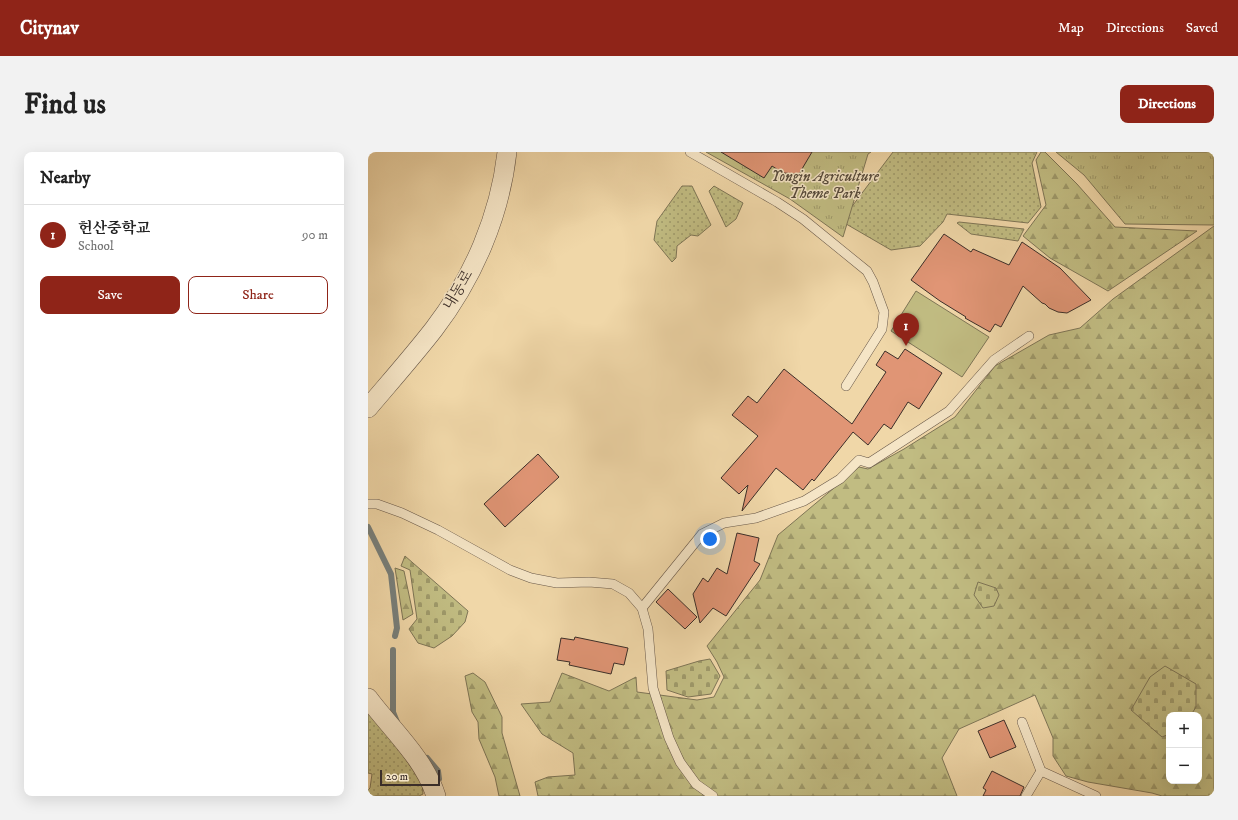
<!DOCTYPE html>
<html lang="en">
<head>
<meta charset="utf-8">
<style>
  :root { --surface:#fff; --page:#f2f2f2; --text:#222; --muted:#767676; --line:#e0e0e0; --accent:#8f2418 }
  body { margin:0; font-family:"IM FELL DW Pica","Noto Serif KR",serif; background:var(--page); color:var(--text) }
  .controls { position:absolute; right:12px; bottom:12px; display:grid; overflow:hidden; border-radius:8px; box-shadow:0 4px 16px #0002 }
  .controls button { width:36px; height:36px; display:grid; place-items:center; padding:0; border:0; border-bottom:1px solid var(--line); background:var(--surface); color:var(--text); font:20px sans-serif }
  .scale { position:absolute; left:12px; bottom:10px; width:60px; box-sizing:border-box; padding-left:4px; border:2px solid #3b2e29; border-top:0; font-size:11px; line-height:14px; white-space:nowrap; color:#3b2e29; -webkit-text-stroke:3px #f5e5c6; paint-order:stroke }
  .you { position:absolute; left:342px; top:387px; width:14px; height:14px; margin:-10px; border:3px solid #fff; border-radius:50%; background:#1a73e8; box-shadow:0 0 0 6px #1a73e833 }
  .badge { display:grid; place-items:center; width:26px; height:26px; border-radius:50%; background:var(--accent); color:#fff; font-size:13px; font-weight:700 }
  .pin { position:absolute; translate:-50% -33px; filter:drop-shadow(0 1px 2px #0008) }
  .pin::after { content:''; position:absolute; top:21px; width:14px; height:12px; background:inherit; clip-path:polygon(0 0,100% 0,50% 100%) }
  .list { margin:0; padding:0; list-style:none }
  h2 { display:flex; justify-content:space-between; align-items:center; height:52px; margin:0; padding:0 16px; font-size:17px }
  h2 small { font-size:13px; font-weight:400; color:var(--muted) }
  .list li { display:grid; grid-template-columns:26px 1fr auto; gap:12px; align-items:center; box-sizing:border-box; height:60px; padding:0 16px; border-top:1px solid var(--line) }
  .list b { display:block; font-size:15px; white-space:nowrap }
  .list p { margin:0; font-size:13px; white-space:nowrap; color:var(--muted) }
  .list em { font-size:13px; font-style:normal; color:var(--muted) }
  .actions { display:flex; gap:8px; padding:12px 16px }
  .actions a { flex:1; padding:9px 0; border:1px solid var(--accent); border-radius:8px; text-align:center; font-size:14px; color:var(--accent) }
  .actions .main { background:var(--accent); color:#fff }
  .map { position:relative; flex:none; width:846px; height:644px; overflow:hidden; border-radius:8px }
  header { display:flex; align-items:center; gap:24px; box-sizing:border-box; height:56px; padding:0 20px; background:var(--accent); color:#fff }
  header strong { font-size:19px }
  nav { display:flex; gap:22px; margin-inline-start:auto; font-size:14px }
  .intro { display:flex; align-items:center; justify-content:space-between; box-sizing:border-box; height:96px; padding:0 24px }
  h1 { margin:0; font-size:28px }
  .button { padding:10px 18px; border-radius:8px; background:var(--accent); color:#fff; font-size:14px; font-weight:700 }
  main { display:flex; gap:24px; padding:0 24px }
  aside { flex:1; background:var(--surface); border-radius:8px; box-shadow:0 4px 16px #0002 }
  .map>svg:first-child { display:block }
</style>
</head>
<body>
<header>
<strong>Citynav</strong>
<nav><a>Map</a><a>Directions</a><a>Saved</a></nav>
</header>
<div class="intro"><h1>Find us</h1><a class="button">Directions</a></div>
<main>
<aside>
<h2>Nearby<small></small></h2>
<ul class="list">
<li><span class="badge">1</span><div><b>헌산중학교</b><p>School</p></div><em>90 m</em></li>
</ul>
<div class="actions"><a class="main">Save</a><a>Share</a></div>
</aside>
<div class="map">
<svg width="846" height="644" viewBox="0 0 846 644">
  <defs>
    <pattern id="grass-dots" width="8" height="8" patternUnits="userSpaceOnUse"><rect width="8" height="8" fill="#c1bc82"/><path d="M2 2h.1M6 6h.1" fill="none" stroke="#9e996a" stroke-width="1.8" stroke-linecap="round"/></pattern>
    <pattern id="forest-firs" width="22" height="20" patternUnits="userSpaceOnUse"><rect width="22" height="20" fill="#c1bc82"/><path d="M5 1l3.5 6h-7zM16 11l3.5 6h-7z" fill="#9e996a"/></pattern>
    <pattern id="cemetery-stones" width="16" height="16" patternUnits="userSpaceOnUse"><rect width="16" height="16" fill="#c1bc82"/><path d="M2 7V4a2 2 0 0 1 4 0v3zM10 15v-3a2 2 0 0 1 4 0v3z" fill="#9e996a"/></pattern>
    <pattern id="park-tufts" width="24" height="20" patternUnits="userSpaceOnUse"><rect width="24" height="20" fill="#c1bc82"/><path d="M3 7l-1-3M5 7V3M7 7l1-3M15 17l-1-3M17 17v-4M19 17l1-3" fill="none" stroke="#9e996a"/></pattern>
  </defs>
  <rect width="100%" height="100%" fill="#f0d7a8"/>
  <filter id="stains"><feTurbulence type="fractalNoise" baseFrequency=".005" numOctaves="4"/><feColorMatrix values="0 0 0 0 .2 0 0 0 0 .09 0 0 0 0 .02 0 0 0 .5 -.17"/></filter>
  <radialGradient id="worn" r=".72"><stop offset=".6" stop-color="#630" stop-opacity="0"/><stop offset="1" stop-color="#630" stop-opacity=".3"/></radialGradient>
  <g fill="url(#grass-dots)" stroke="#7e7556">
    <polygon points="525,0 669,0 664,11 673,55 660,71 579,62 575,70 552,94 523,98 473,69"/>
    <polygon points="314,34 324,34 343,73 330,84 323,83 309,94 308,106 304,110 286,88 289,69"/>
    <polygon points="346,34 375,51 368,67 358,75 341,39"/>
    <polygon points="591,70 656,77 650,89 603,82 589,71"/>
    <polygon points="0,556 54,630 55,642 51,644 0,644 0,638 2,636 4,622 0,621"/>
  </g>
  <g fill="url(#forest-firs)" stroke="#7e7556" fill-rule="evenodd">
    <polygon points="673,0 677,0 709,32 747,75 829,79 740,139 682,106 655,84 678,53 668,8"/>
    <path d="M846,74v570h-52l-10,-3 -64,-11 -22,-6 -13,-20v-18l-18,-43 -76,34 -17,29 15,38h-419l-3,-14 13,-5 27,-2 -2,-22 -31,-19 -21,-30 29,-2 12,-29 47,18 27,-14 1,15 60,8 17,-3 10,-20 -7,-15 -10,-16 53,-66 18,-45 81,-68 9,2 36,-20 51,-32 40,-51 54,-31 31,-7 33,-29zM801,563h30v66h-30z"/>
    <polygon points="27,416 36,419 45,462 35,468"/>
    <polygon points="105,521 117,530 134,565 134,581 152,644 131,644 127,625 111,587 110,570 104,560 97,524"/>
  </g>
  <g fill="url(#cemetery-stones)" stroke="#7e7556">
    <polygon points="37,404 100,459 97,470 84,484 66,496 50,491 41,477 49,467 42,418 33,414"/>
    <polygon points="610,430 628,436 631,443 626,454 615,456 606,443"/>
    <polygon points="342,507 352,524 343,542 320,545 299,538 298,519 331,509"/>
    <polygon points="797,514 828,532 828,555 823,563 801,563 801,582 794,585 763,558 782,525"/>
  </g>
  <g fill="url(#park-tufts)" stroke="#7e7556">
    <polygon points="338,0 503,0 500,2 475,85 422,47"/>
    <polygon points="688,0 846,0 846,73 757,72 716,23"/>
  </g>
  <polygon fill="#c1bc82" stroke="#7e7556" points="548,139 621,185 594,225 523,179"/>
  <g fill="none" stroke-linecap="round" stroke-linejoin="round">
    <g stroke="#78807c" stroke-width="6">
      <polyline points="0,375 23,422 29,476 27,484"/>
      <polyline points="25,498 25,560 29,570"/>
      <polyline points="59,606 70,619 71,627"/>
    </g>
  </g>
  <g fill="#e09575" stroke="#3b2e29">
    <polygon points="353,0 444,0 431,22 415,21 404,14 396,26"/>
    <polygon points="576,82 603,100 605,97 641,113 654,90 692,116 723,148 699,161 690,160 681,156 677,152 674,151 655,134 633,175 627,172 622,180 597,166 598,165 572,149 543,128"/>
    <polygon points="537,197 574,221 551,257 540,250 523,277 516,272 500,293 485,280 446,329 444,327 435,338 408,316 374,359 380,333 371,342 353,326 390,284 364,263 380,244 389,251 416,217 484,272 518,220 508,213 517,199 530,207"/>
    <polygon points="170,302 191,325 137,375 116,352"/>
    <polygon points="369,381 391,386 386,409 392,412 358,464 345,456 332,471 325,442 335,426 340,430 349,416 359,422"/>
    <polygon points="300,437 329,465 317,477 288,450"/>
    <polygon points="207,485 260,496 256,513 246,511 243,522 201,513 202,510 189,508 193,486 206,488"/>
    <polygon points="636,568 648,595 622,606 610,579"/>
    <polygon points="624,619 656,635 652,644 615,644 618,638 615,636"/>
  </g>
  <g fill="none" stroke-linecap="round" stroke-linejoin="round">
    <g stroke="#685849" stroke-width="10">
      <g id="service">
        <polyline points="322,0 409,50 435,67 499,119 505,130 516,160 514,177 478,234"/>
        <polyline points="0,352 9,352 34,361 70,378 142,418 163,426 189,431 221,430 245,432 261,441 274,456 280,477 285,536 301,586 312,610 328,632 345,644"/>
        <polyline points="274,456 334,382 356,371 388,366 436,349 472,327 491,308 501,311 581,259 626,208 661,184"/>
        <polyline points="654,570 673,619 728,644"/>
        <polyline points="658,644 673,619"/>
      </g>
    </g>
    <g stroke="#685849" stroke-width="20">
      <g id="minor">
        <path d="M0,256c22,-26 45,-52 66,-79 39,-51 66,-113 73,-177"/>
        <path d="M0,546c23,31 56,60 68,98"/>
      </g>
    </g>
    <use href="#service" stroke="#f5e5c6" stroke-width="9"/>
    <use href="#minor" stroke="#f5e5c6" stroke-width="19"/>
  </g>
  <g text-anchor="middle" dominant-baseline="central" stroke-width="3" stroke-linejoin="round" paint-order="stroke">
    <g font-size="15" font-style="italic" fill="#564a3b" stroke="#f5e5c6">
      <text x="457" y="24">Yongin Agriculture<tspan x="457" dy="17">Theme Park</tspan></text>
    </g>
    <g font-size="15" fill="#3b2e29" stroke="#f5e5c6">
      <text transform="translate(90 138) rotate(-59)">내동로</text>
    </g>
  </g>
  <rect width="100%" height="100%" filter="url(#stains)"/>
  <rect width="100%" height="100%" fill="url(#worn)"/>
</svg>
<div class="controls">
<button>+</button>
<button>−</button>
</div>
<div class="scale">20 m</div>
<div class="you"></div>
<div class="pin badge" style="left:538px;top:194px">1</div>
</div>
</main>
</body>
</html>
